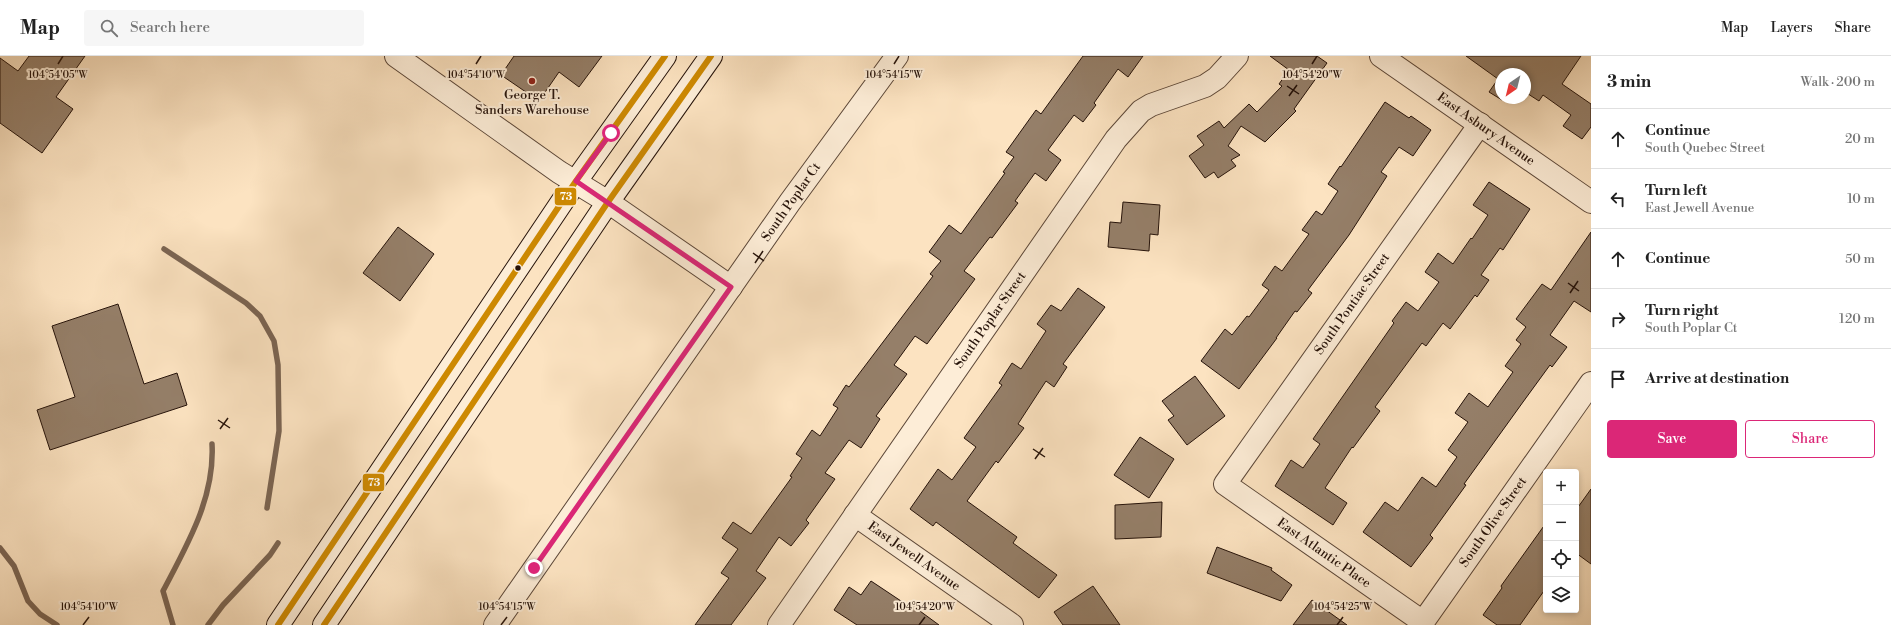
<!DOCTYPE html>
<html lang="en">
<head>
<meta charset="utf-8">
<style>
  :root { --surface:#fff; --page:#f6f6f6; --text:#222; --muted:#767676; --line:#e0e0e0; --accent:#db2777 }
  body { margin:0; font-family:"Libre Bodoni",serif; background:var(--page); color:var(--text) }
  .controls { position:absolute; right:12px; bottom:12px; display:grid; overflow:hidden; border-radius:4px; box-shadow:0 2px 6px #0003 }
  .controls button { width:36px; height:36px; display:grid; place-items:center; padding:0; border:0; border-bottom:1px solid var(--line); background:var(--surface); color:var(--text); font:20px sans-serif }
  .compass { position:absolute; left:1495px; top:12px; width:36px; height:36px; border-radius:50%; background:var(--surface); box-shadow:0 2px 6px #0003; rotate:215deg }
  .stop { position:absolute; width:12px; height:12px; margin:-9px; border:3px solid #db2777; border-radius:50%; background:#fff }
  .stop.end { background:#db2777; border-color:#fff; box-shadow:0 1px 4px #0008 }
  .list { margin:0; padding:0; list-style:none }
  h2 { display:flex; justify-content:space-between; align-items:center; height:52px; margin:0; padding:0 16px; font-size:17px }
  h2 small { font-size:13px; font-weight:400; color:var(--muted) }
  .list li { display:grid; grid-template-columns:26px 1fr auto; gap:12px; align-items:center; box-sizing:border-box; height:60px; padding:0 16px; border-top:1px solid var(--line) }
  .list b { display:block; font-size:15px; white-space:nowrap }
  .list p { margin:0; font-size:13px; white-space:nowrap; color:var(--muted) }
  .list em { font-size:13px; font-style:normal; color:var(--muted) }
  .actions { display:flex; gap:8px; padding:12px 16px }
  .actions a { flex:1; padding:9px 0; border:1px solid var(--accent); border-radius:4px; text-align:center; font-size:14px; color:var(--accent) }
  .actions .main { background:var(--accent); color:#fff }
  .icon { flex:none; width:22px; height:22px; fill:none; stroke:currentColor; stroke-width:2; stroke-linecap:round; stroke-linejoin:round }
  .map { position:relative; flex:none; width:1591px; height:569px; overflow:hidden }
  header { display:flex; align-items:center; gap:24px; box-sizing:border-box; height:56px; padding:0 20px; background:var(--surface); border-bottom:1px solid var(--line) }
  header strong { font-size:19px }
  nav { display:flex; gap:22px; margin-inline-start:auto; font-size:14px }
  .search { width:280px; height:36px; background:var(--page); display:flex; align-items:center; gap:10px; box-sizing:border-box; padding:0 14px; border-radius:4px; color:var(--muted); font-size:15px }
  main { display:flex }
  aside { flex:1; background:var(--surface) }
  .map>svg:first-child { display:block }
</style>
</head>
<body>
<header>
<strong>Map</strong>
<div class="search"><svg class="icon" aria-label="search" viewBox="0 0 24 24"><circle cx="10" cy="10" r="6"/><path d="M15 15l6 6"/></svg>Search here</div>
<nav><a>Map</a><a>Layers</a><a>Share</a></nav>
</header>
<main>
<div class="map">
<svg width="1591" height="569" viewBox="0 0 1591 569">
  <rect width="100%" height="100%" fill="#fce3c1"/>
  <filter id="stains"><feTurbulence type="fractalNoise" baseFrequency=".005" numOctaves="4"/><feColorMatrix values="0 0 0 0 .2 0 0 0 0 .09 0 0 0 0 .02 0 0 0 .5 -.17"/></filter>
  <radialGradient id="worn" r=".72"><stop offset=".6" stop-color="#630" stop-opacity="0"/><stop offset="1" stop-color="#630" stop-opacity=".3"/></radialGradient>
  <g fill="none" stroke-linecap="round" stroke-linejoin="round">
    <g stroke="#7b6553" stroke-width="5.5">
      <polyline points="164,193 246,247 260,260 274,285 278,309 279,375 267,452"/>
      <polyline points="0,492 14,510 28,545 40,558 57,569"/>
      <path d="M173,569l-10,-34c24,-46 52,-93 49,-147"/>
      <polyline points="208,569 223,549 270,499 278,487"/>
    </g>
  </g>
  <g fill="#957f69" stroke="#26130a">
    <polygon points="29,0 85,0 56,41 73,53 42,97 0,67 0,2 18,15"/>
    <polygon points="514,0 602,0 579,31 559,16 539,45 501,19"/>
    <polygon points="1083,0 1143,0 1128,21 1118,13 1094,47 1096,49 1083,66 1074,59 1048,94 1061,104 1046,125 1035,117 1015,145 1018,147 992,182 990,181 964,215 975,223 927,288 915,280 894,309 907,318 876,360 880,363 861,392 849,384 825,417 835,423 806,464 809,467 791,490 779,481 756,515 766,522 731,569 695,569 729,522 721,517 738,493 722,482 733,466 751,478 792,421 790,420 802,402 796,398 812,374 820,380 838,352 833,349 846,329 849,331 933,220 930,218 941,205 929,196 949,169 961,178 1005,117 1003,116 1014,101 1006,96 1036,54 1041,58"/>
    <polygon points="1270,0 1317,0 1327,7 1294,53 1296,55 1265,86 1241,70 1228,90 1240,99 1231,104 1236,110 1218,122 1214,116 1205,122 1189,100 1204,89 1197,80 1219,65 1224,72 1249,48 1257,56 1282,30 1279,28 1289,14"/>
    <polygon points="1466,0 1581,0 1562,28 1591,48 1591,71 1582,83 1563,70 1571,59 1543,39 1539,45 1525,36 1525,18 1501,18 1501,42 1504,42 1502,44 1489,36 1498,23"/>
    <polygon points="1385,46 1409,62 1411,60 1431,74 1413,100 1399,91 1381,116 1387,120 1349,179 1308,234 1312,237 1297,256 1295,255 1276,282 1277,282 1239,333 1201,305 1225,273 1232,279 1247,260 1249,261 1269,234 1262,229 1275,210 1282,215 1309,178 1302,174 1316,155 1322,159 1338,135 1328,128 1340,110 1341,111"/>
    <polygon points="1489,126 1530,153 1503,194 1500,192 1481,219 1489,224 1477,241 1475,239 1450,273 1443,267 1426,290 1422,287 1375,351 1380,355 1353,392 1352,391 1325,432 1347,447 1333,469 1275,430 1291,404 1303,412 1320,388 1313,383 1394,267 1392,265 1406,246 1418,255 1439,226 1425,216 1438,197 1453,208 1471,182 1472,183 1488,159 1473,149"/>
    <polygon points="1123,146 1160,149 1158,179 1150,178 1149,195 1108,191 1110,166 1121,167"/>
    <polygon points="398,171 434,198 400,245 363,217"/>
    <polygon points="1591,176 1591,256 1574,245 1550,279 1567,291 1552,311 1550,309 1523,346 1464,428 1466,429 1430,479 1433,482 1411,511 1363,476 1385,446 1398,455 1422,421 1436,431 1457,401 1448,394 1468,366 1455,357 1469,337 1488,351 1513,316 1505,310 1521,288 1516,284 1526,271 1516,263 1542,228 1551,234"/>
    <polygon points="1078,232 1105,251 1063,308 1067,311 1054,331 1046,325 1018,368 1024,372 998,407 996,405 967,445 1017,481 1013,487 1057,519 1039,542 936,466 933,470 910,453 938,413 952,424 976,391 964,382 1002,329 999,327 1012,307 1021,313 1046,275 1037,268 1051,249 1061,255"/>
    <polygon points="118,248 144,328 177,317 187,349 50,394 37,354 75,341 52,270"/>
    <polygon points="1195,320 1225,360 1187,389 1168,364 1174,360 1162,345"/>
    <polygon points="1140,381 1174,403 1149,442 1114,419"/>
    <polygon points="1591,433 1591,508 1576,497 1576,454"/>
    <polygon points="1162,446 1161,481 1115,483 1115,449"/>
    <polygon points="1546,467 1546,532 1520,569 1497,569 1483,559 1502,532 1501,530"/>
    <polygon points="1217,491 1272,512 1271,514 1292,529 1281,545 1207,517"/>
    <polygon points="871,525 907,549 909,547 939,569 857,569 834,554 849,531 861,539"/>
    <polygon points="1093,530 1120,569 1063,569 1054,556"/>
    <polygon points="1312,544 1347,569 1293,569"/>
  </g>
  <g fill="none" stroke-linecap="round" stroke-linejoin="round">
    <g stroke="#5c4738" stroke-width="24">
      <g id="street">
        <polyline points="396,0 559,116 608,146 731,231"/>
        <polyline points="1381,0 1591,146"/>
        <polyline points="1480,68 1225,428 1423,566 1591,327"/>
        <polyline points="855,459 1012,569"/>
        <polyline points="495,569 790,146 897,0"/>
        <polyline points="779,569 1116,83 1141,55 1151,49 1205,30 1217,22 1237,0"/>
      </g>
    </g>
    <g stroke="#26130a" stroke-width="24">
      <g id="secondary">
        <polyline points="278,569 576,125 665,0"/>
        <polyline points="324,569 608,146 711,0"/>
      </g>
    </g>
    <use href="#street" stroke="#fdedd7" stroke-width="22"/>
    <use href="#secondary" stroke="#fdedd7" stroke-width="22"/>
    <g stroke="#fdedd7" stroke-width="9">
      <g id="bus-1">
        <polyline points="278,569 576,125 665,0"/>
        <polyline points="324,569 608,146 711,0"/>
      </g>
    </g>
    <use href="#bus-1" stroke="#cd8902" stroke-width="6"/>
  </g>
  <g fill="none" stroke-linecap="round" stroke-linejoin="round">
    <polyline stroke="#db2777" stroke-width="5" points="534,512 731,231 576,125 611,77"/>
  </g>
  <path fill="none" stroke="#26130a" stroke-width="1.5" d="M58,8l5,-8M476,8l5,-8M894,8l5,-8M1312,8l5,-8M1287,30l12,8M1289,40l8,-11M753,197l11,8M755,207l8,-12M1568,227l11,8M1570,237l8,-12M218,364l12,8M220,373l8,-11M1033,393l12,8M1035,403l8,-11M83,569l6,-8M501,569l6,-8M919,569l6,-8M1337,569l6,-8"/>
  <circle fill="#8f2418" stroke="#fdedd7" stroke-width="1.5" cx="532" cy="25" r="4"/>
  <circle fill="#26130a" stroke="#fdedd7" stroke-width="1.5" cx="518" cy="212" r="3.5"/>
  <g text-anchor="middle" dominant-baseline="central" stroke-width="4" stroke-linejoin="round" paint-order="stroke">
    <g font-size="13" fill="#26130a" stroke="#fdedd7">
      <text x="532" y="39">George T.<tspan x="532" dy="15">Sanders Warehouse</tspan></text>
    </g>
    <g font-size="13" fill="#26130a" stroke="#fdedd7">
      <text transform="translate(1486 73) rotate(35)">East Asbury Avenue</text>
      <text transform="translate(791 146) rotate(-55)">South Poplar Ct</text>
      <text transform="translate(1352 248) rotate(-55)">South Pontiac Street</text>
      <text transform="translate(990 264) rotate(-55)">South Poplar Street</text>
      <text transform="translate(1493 466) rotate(-55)">South Olive Street</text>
      <text transform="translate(1324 497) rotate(35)">East Atlantic Place</text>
      <text transform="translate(914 500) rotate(35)">East Jewell Avenue</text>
    </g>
  </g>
  <g font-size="10" text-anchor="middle" fill="#26130a" stroke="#fdedd7" stroke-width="4" stroke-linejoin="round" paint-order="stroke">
    <text x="58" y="22">104°54'05"W</text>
    <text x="476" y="22">104°54'10"W</text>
    <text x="894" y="22">104°54'15"W</text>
    <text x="1312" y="22">104°54'20"W</text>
    <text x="89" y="554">104°54'10"W</text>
    <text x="507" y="554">104°54'15"W</text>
    <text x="925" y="554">104°54'20"W</text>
    <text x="1343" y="554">104°54'25"W</text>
  </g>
  <g stroke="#fdedd7" stroke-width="1.5">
    <rect x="554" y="131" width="23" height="19" rx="4" fill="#cd8902"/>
    <rect x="362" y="417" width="23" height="19" rx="4" fill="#cd8902"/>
  </g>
  <g font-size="11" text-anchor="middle" font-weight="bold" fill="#fff">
    <text x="566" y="144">73</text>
    <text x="374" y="430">73</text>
  </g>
  <rect width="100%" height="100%" filter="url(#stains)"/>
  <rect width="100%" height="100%" fill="url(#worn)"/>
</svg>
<div class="controls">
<button>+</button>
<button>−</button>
<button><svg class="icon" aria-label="locate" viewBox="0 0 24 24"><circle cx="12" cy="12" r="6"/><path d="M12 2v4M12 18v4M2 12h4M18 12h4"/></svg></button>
<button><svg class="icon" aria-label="layers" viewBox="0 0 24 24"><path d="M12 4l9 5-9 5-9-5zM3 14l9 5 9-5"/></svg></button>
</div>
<svg class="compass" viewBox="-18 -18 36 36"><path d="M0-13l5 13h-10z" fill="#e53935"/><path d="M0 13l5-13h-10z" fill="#767676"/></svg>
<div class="stop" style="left:611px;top:77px"></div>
<div class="stop end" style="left:534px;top:512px"></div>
</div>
<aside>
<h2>3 min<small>Walk · 200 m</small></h2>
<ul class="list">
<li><svg class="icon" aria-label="ahead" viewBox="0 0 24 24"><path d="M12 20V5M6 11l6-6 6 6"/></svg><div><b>Continue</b><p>South Quebec Street</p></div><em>20 m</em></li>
<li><svg class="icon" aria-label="left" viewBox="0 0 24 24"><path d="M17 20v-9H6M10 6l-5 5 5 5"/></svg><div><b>Turn left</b><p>East Jewell Avenue</p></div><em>10 m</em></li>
<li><svg class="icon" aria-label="ahead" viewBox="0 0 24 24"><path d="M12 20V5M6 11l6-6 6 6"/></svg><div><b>Continue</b></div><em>50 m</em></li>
<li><svg class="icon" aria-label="right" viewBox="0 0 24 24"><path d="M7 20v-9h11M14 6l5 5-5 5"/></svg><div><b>Turn right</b><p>South Poplar Ct</p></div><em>120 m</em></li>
<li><svg class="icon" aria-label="arrive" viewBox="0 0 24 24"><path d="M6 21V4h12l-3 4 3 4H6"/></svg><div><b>Arrive at destination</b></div></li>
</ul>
<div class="actions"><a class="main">Save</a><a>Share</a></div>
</aside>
</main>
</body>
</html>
